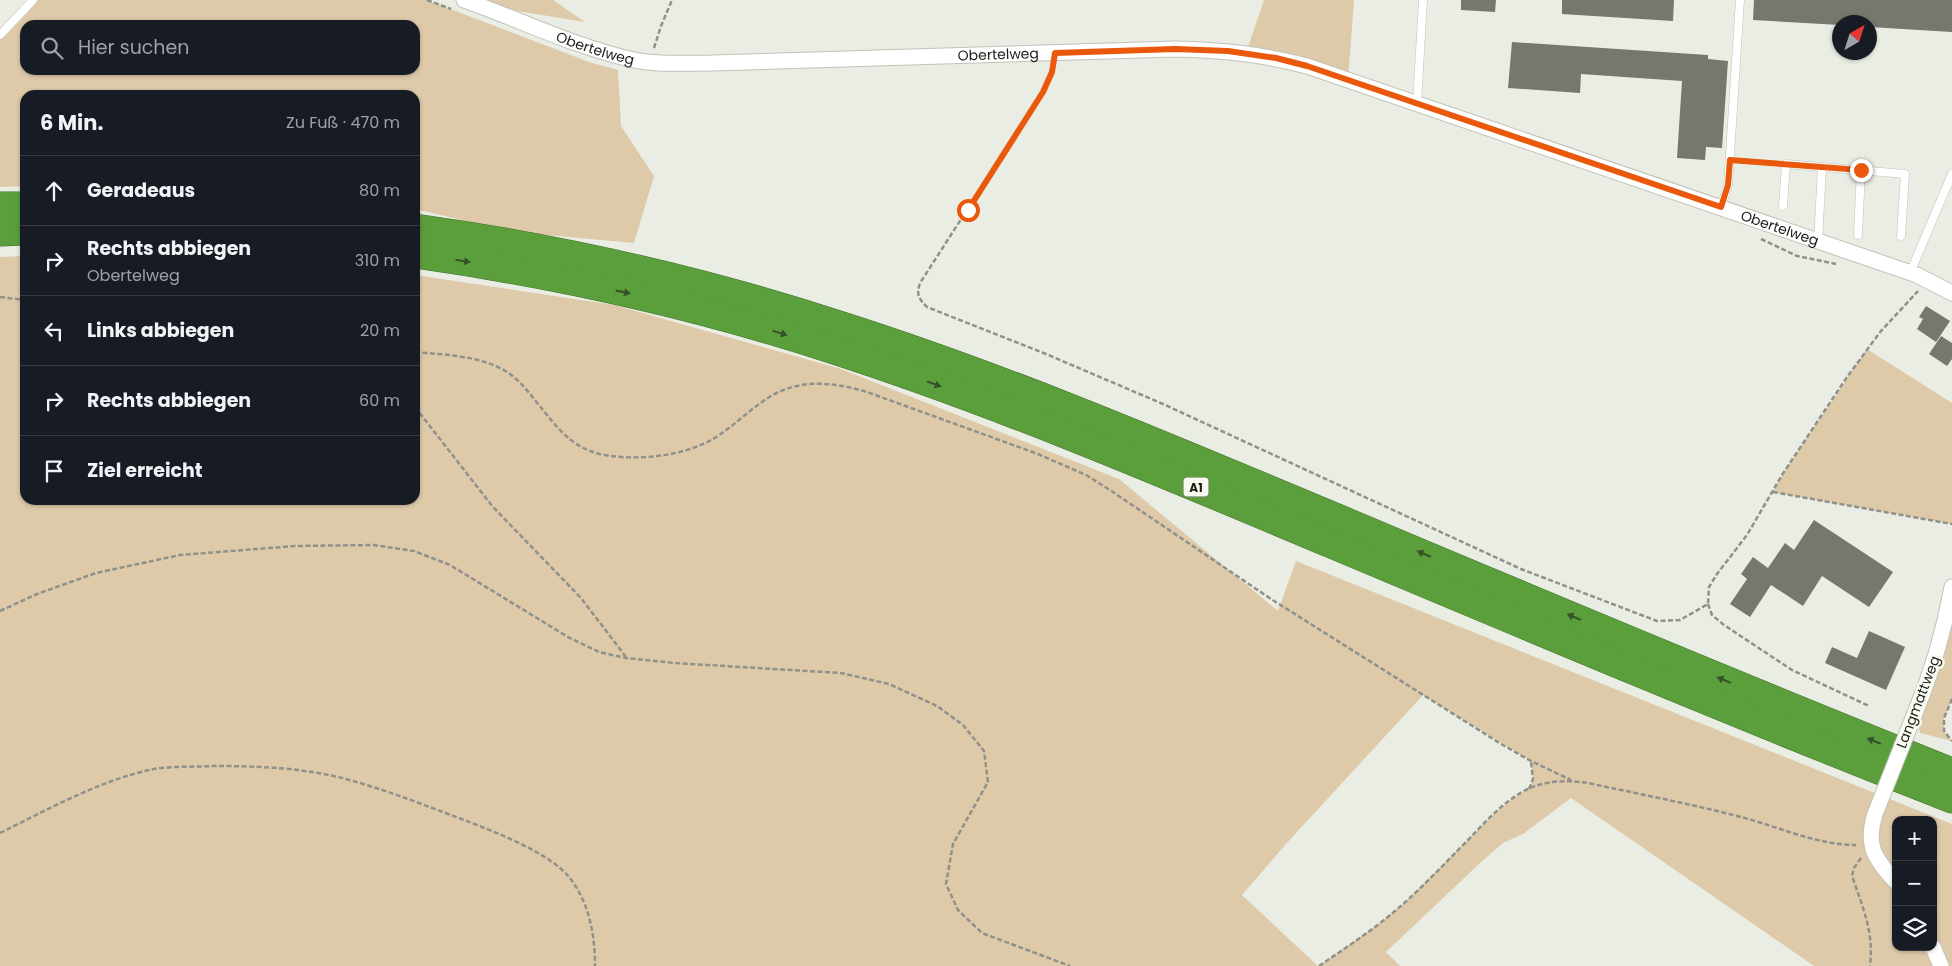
<!DOCTYPE html>
<html lang="de">
<head>
<meta charset="utf-8">
<style>
  :root { --surface:#171b24; --page:#20242c; --text:#f1f3f6; --muted:#9ea1a6; --line:#363941 }
  body { margin:0; font-family:Poppins,sans-serif; background:var(--page); color:var(--text) }
  .controls { position:absolute; right:15px; bottom:15px; display:grid; overflow:hidden; border-radius:10px; box-shadow:0 1px 4px #0004 }
  .controls button { width:45px; height:45px; display:grid; place-items:center; padding:0; border:0; border-bottom:1px solid var(--line); background:var(--surface); color:var(--text); font:25px sans-serif }
  .compass { position:absolute; left:1832px; top:15px; width:45px; height:45px; border-radius:50%; background:var(--surface); box-shadow:0 1px 4px #0004; rotate:39deg }
  .stop { position:absolute; width:15px; height:15px; margin:-11px; border:4px solid #ea580c; border-radius:50%; background:#fff }
  .stop.end { background:#ea580c; border-color:#fff; box-shadow:0 1px 5px #0008 }
  .list { margin:0; padding:0; list-style:none }
  h2 { display:flex; justify-content:space-between; align-items:center; height:65px; margin:0; padding:0 20px; font-size:21px }
  h2 small { font-size:16px; font-weight:400; color:var(--muted) }
  .list li { display:grid; grid-template-columns:32px 1fr auto; gap:15px; align-items:center; box-sizing:border-box; height:70px; padding:0 20px; border-top:1px solid var(--line) }
  .list b { display:block; font-size:19px; white-space:nowrap }
  .list p { margin:0; font-size:16px; white-space:nowrap; color:var(--muted) }
  .list em { font-size:16px; font-style:normal; color:var(--muted) }
  .icon { flex:none; width:28px; height:28px; fill:none; stroke:currentColor; stroke-width:2; stroke-linecap:round; stroke-linejoin:round }
  .map { position:relative; flex:none; width:1952px; height:966px; overflow:hidden }
  .search { position:absolute; background:var(--surface); box-shadow:0 1px 4px #0004; left:20px; top:20px; width:400px; height:55px; display:flex; align-items:center; gap:12px; box-sizing:border-box; padding:0 18px; border-radius:15px; color:var(--muted); font-size:19px }
  .panel { position:absolute; background:var(--surface); box-shadow:0 1px 4px #0004; left:20px; top:90px; width:400px; height:415px; border-radius:15px }
  .map>svg:first-child { display:block }
</style>
</head>
<body>
<div class="map">
<svg width="1952" height="966" viewBox="0 0 1952 966">
  <rect width="100%" height="100%" fill="#eaede3"/>
  <g fill="#decaa9" fill-rule="evenodd">
    <path d="M33,0h394l162,62 29,8 3,56 33,50 -20,67 -121,-11 -98,-23v-114h-390v91l-25,1v-152zM25,25h390v45h-390z"/>
    <polygon points="464,0 553,0 585,22 475,4"/>
    <polygon points="1264,0 1354,0 1348,80 1246,53"/>
    <path d="M25,256v244h390v-225l199,30 227,64 278,110 159,132 18,-50 656,263v142h-138l-243,-168 -48,36 -20,9 -23,20 -94,89 14,14h-81l58,-41 24,-19 94,-93 17,-14 17,-10 4,-10 -2,-18 -108,-66 -137,149 -44,51 76,71h-1318v-709zM1896,820h37v127h-37z"/>
    <polygon points="1867,349 1952,403 1952,524 1773,492 1782,475"/>
    <polygon points="1952,587 1952,699 1944,718 1944,731 1952,741 1920,733 1915,713"/>
  </g>
  <g fill="#78776d">
    <polygon points="1461,0 1496,0 1495,12 1461,10"/>
    <polygon points="1562,0 1674,0 1673,21 1562,14"/>
    <polygon points="1754,0 1952,0 1952,32 1870,27 1870,22 1840,22 1840,25 1753,20"/>
    <polygon points="1512,42 1708,55 1708,59 1728,61 1722,148 1706,147 1705,160 1677,158 1682,81 1581,74 1580,93 1508,88"/>
    <polygon points="1926,306 1950,321 1936,342 1917,329 1923,319 1919,317"/>
    <polygon points="1941,336 1952,343 1952,359 1947,366 1929,354"/>
    <polygon points="1814,520 1893,572 1869,607 1822,576 1803,606 1771,585 1750,617 1730,604 1747,579 1741,574 1753,557 1768,568 1785,543 1794,550"/>
    <polygon points="1869,631 1905,647 1886,690 1825,663 1832,647 1857,658"/>
  </g>
  <g fill="none" stroke-linecap="round" stroke-linejoin="round">
    <g stroke="#c0c3b8" stroke-width="9">
      <g id="lane">
        <polyline points="0,35 33,0"/>
        <polyline points="1417,103 1423,0"/>
        <polyline points="1783,206 1786,164 1905,174 1901,236"/>
        <polyline points="1721,207 1728,185 1740,0"/>
        <polyline points="1858,235 1861,170"/>
        <polyline points="1818,242 1822,167"/>
        <polyline points="1910,273 1952,174"/>
      </g>
    </g>
    <g stroke="#c0c3b8" stroke-width="17">
      <g id="street">
        <path id="s1" d="M464,0c57,20 111,47 170,60 24,5 52,3 77,3l464,-14c47,1 86,5 132,17l610,209 35,18"/>
        <path d="M1915,713c17,-41 29,-82 37,-126"/>
        <path d="M1875,814c-10,32 0,45 21,68"/>
        <polyline points="1933,947 1941,966"/>
      </g>
    </g>
    <g stroke="#457130" stroke-width="29">
      <g id="highway">
        <polyline points="0,206 25,206"/>
        <path d="M415,228c144,20 286,52 424,97 170,54 333,124 498,193 204,86 409,172 615,254"/>
        <polyline points="0,232 25,231"/>
        <path d="M415,254c141,20 281,51 416,95 170,55 334,125 498,194 207,87 414,174 623,256"/>
      </g>
    </g>
    <g stroke="#8f918a" stroke-width="2.5" stroke-dasharray="5 2.5" stroke-linecap="butt">
      <polyline points="427,0 451,9"/>
      <polyline points="654,48 661,26 672,0"/>
      <path d="M1054,67l-11,25 -123,191c-4,12 -1,16 7,24l119,47 117,50 358,165 136,52 23,-1 28,-16 1,-17 8,-13 30,-39 35,-60 65,-98 34,-46 37,-40"/>
      <polyline points="1740,161 1775,163"/>
      <polyline points="1761,239 1797,256 1836,264"/>
      <polyline points="0,297 25,300"/>
      <path d="M415,352c31,3 64,3 92,20 11,7 19,17 27,27 28,34 40,55 87,58 31,2 65,-3 92,-18 18,-11 32,-25 49,-37 32,-24 68,-21 105,-10l171,62 48,21 24,15 161,109 230,145 30,17 40,19"/>
      <polyline points="415,407 493,507 581,598 626,657"/>
      <polyline points="1773,492 1952,524"/>
      <polyline points="1708,604 1712,615 1724,625 1792,670 1869,706"/>
      <polyline points="0,611 37,594 96,573 180,555 295,546 373,545 414,551 450,565 568,637 599,652 626,658 674,663 841,673 889,684 937,706 963,725 984,751 988,782 953,844 946,884 958,910 982,933 1070,966"/>
      <polyline points="1952,699 1944,718 1944,731 1952,741"/>
      <polyline points="1529,789 1533,779 1531,762"/>
      <path d="M0,833c49,-24 100,-53 154,-64 19,-3 40,-2 60,-3 46,0 95,2 139,15 39,11 76,26 114,40 30,12 81,31 102,56 20,25 26,57 26,89"/>
      <path d="M1861,858l-7,10 -2,8c11,32 22,56 18,90"/>
      <path d="M1319,966c28,-19 57,-38 83,-61 24,-21 45,-44 68,-67 17,-18 35,-38 58,-49 19,-9 40,-9 60,-6 51,11 103,21 153,34 38,10 76,28 115,28"/>
    </g>
    <use href="#lane" stroke="#fff" stroke-width="8"/>
    <use href="#street" stroke="#fff" stroke-width="15"/>
    <use href="#highway" stroke="#5b9e3c" stroke-width="28"/>
    <g stroke="#c0c3b8" stroke-width="17" stroke-linecap="butt">
      <polyline id="street-bridge" points="1875,814 1915,713"/>
    </g>
    <use href="#street-bridge" stroke="#fff" stroke-width="15"/>
  </g>
  <defs><path id="oneway-solid" d="M-6-.8H1V-3.2L6.5 0L1 3.2V.8H-6Z" transform="scale(1.25)"/></defs>
  <g fill="#355128">
    <use href="#oneway-solid" transform="translate(463 261) rotate(9)"/>
    <use href="#oneway-solid" transform="translate(623 292) rotate(12)"/>
    <use href="#oneway-solid" transform="translate(780 333) rotate(17)"/>
    <use href="#oneway-solid" transform="translate(934 384) rotate(20)"/>
    <use href="#oneway-solid" transform="translate(1424 554) rotate(-157)"/>
    <use href="#oneway-solid" transform="translate(1574 617) rotate(-157)"/>
    <use href="#oneway-solid" transform="translate(1724 680) rotate(-158)"/>
    <use href="#oneway-solid" transform="translate(1874 741) rotate(-158)"/>
  </g>
  <g fill="none" stroke-linecap="round" stroke-linejoin="round">
    <polyline stroke="#ea580c" stroke-width="6" points="968,210 1043,92 1052,72 1055,53 1175,49 1228,51 1276,58 1307,66 1721,207 1728,185 1730,160 1861,170"/>
  </g>
  <g text-anchor="middle" dominant-baseline="central" stroke-width="5" stroke-linejoin="round" paint-order="stroke">
    <rect fill="#f8faf0" stroke="#5e5f5a" stroke-width="1" x="1183.5" y="477.5" width="25" height="19" rx="4"/>
    <g font-size="12" font-weight="bold" fill="#1c1d1a">
      <text x="1196" y="487">A1</text>
    </g>
    <g font-size="14" fill="#1c1d1a" stroke="#f8faf0">
      <text stroke="none"><textPath href="#s1" startOffset="140">Obertelweg</textPath></text>
      <text stroke="none"><textPath href="#s1" startOffset="545">Obertelweg</textPath></text>
      <text stroke="none"><textPath href="#s1" startOffset="1355">Obertelweg</textPath></text>
      <text transform="translate(1918 702) rotate(-69)">Langmattweg</text>
    </g>
  </g>
</svg>
<div class="controls">
<button>+</button>
<button>−</button>
<button><svg class="icon" aria-label="layers" viewBox="0 0 24 24"><path d="M12 4l9 5-9 5-9-5zM3 14l9 5 9-5"/></svg></button>
</div>
<svg class="compass" viewBox="-18 -18 36 36"><path d="M0-13l5 13h-10z" fill="#e53935"/><path d="M0 13l5-13h-10z" fill="#9ea1a6"/></svg>
<div class="stop" style="left:968px;top:210px"></div>
<div class="stop end" style="left:1861px;top:170px"></div>
<div class="search"><svg class="icon" aria-label="search" viewBox="0 0 24 24"><circle cx="10" cy="10" r="6"/><path d="M15 15l6 6"/></svg>Hier suchen</div>
<section class="panel">
<h2>6 Min.<small>Zu Fuß · 470 m</small></h2>
<ul class="list">
<li><svg class="icon" aria-label="ahead" viewBox="0 0 24 24"><path d="M12 20V5M6 11l6-6 6 6"/></svg><div><b>Geradeaus</b></div><em>80 m</em></li>
<li><svg class="icon" aria-label="right" viewBox="0 0 24 24"><path d="M7 20v-9h11M14 6l5 5-5 5"/></svg><div><b>Rechts abbiegen</b><p>Obertelweg</p></div><em>310 m</em></li>
<li><svg class="icon" aria-label="left" viewBox="0 0 24 24"><path d="M17 20v-9H6M10 6l-5 5 5 5"/></svg><div><b>Links abbiegen</b></div><em>20 m</em></li>
<li><svg class="icon" aria-label="right" viewBox="0 0 24 24"><path d="M7 20v-9h11M14 6l5 5-5 5"/></svg><div><b>Rechts abbiegen</b></div><em>60 m</em></li>
<li><svg class="icon" aria-label="arrive" viewBox="0 0 24 24"><path d="M6 21V4h12l-3 4 3 4H6"/></svg><div><b>Ziel erreicht</b></div></li>
</ul>
</section>
</div>
</body>
</html>
